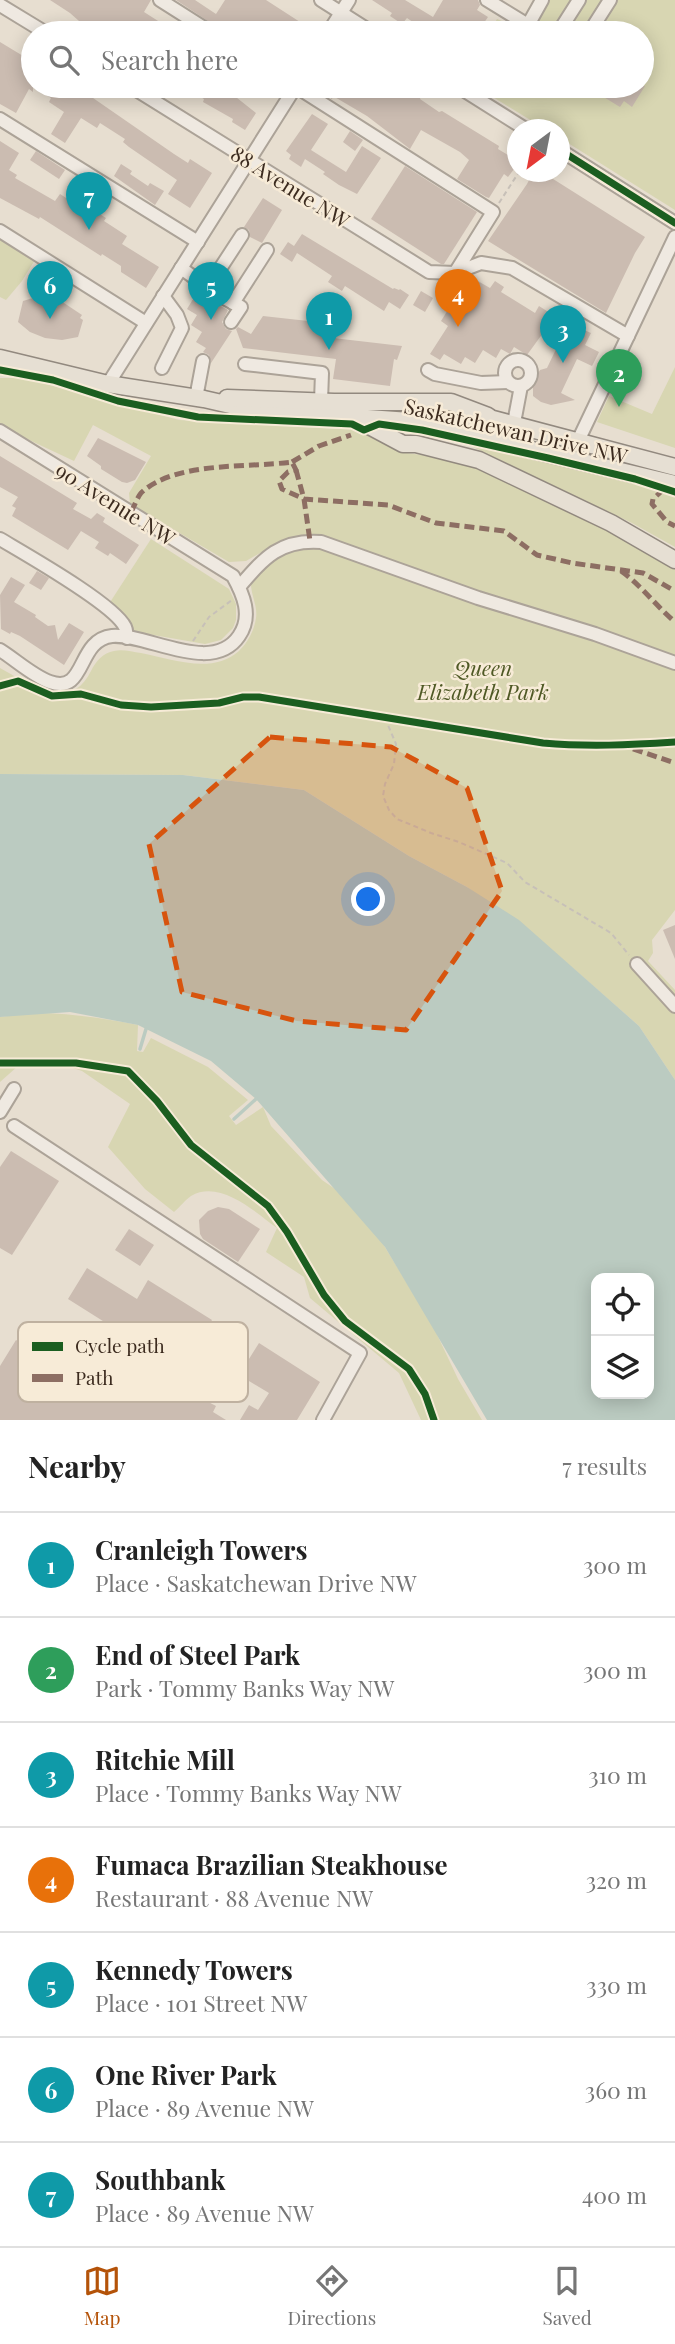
<!DOCTYPE html>
<html lang="en">
<head>
<meta charset="utf-8">
<style>
  :root { --surface:#fff; --page:#f6f6f6; --text:#222; --muted:#767676; --line:#e0e0e0; --accent:#b45309 }
  body { margin:0; font-family:"Playfair Display",serif; background:var(--page); color:var(--text) }
  .controls { position:absolute; right:21px; bottom:21px; display:grid; overflow:hidden; border-radius:14px; box-shadow:0 4px 18px #0003 }
  .controls button { width:63px; height:63px; display:grid; place-items:center; padding:0; border:0; border-bottom:2px solid var(--line); background:var(--surface); color:var(--text); font:35px sans-serif }
  .compass { position:absolute; left:507px; top:119px; width:63px; height:63px; border-radius:50%; background:var(--surface); box-shadow:0 4px 18px #0003; rotate:212deg }
  .you { position:absolute; left:369px; top:900px; width:24px; height:24px; margin:-18px; border:5px solid #fff; border-radius:50%; background:#1a73e8; box-shadow:0 0 0 10px #1a73e833 }
  .badge { display:grid; place-items:center; width:46px; height:46px; border-radius:50%; background:var(--accent); color:#fff; font-size:23px; font-weight:700 }
  .pin { position:absolute; translate:-50% -58px; filter:drop-shadow(0 2px 4px #0008) }
  .pin::after { content:''; position:absolute; top:37px; width:24px; height:21px; background:inherit; clip-path:polygon(0 0,100% 0,50% 100%) }
  .list { margin:0; padding:0; list-style:none }
  h2 { display:flex; justify-content:space-between; align-items:center; height:91px; margin:0; padding:0 28px; font-size:30px }
  h2 small { font-size:23px; font-weight:400; color:var(--muted) }
  .list li { display:grid; grid-template-columns:46px 1fr auto; gap:21px; align-items:center; box-sizing:border-box; height:105px; padding:0 28px; border-top:2px solid var(--line) }
  .list b { display:block; font-size:26px; white-space:nowrap }
  .list p { margin:0; font-size:23px; white-space:nowrap; color:var(--muted) }
  .list em { font-size:23px; font-style:normal; color:var(--muted) }
  .icon { flex:none; width:38px; height:38px; fill:none; stroke:currentColor; stroke-width:2; stroke-linecap:round; stroke-linejoin:round }
  .map { position:relative; flex:none; width:675px; height:1420px; overflow:hidden }
  .search { position:absolute; background:var(--surface); box-shadow:0 4px 18px #0003; left:21px; right:21px; top:21px; height:77px; display:flex; align-items:center; gap:18px; box-sizing:border-box; padding:0 24px; border-radius:38px; color:var(--muted); font-size:26px }
  .sheet { height:826px; background:var(--surface) }
  nav { display:flex; justify-content:space-around; align-items:center; box-sizing:border-box; height:98px; border-top:2px solid var(--line); background:var(--surface); font-size:19px; color:var(--muted) }
  nav a { display:grid; justify-items:center; gap:4px }
  nav .on { color:var(--accent) }
  .map>svg:first-child { display:block }
</style>
</head>
<body>
<div class="map">
<svg width="675" height="1420" viewBox="0 0 675 1420">
  <rect width="100%" height="100%" fill="#e7ded0"/>
  <g fill="#d8d6b2">
    <polygon points="547,0 675,0 675,210 560,138 560,130 545,129 475,86 642,86 642,33 489,33 497,19 528,32"/>
    <polygon points="0,238 35,260 22,281 6,300 0,297"/>
    <polygon points="675,367 675,448 597,422 609,396 652,414"/>
    <path d="M0,378h24l155,42 179,10 13,4 36,19 29,4 34,9 105,47 80,40 20,13v344l-23,30 1,13 -5,8 27,29v90l-36,-54 -65,-57 -107,-82 -58,-31 -105,-66 -121,-15 -183,-1v-106c30,16 69,47 91,3 5,-10 12,-18 23,-20 9,-2 18,1 27,2 31,6 71,22 98,-2 9,-9 15,-20 17,-33 2,-13 -6,-24 -5,-37l32,-28 -2,-12 -35,20 -17,1 -99,-58 -1,-11 22,-37 -58,-31 -19,36 -64,-30 -10,-1z"/>
    <path d="M473,447c69,7 137,27 202,48v52l-43,-24z"/>
    <polygon points="151,539 229,589 236,604 236,620 233,628 221,640 205,644 136,632 105,610"/>
    <path d="M33,1013c36,0 70,5 105,12l-1,26 6,1 8,-14 57,29 40,33 -19,16 7,9 27,-18 8,19 51,54 19,13 36,41 56,92 25,53 24,41h-61l-22,-47 -89,-75 -6,-21 -38,-25 11,-24c-22,-16 -57,-49 -86,-32 -6,4 -11,11 -17,16l-29,-23 -37,-42 22,-43 -48,-33 -18,-6 -46,1 -18,16v-65z"/>
  </g>
  <path fill="#bbcbc1" fill-rule="evenodd" d="M0,774l183,1 121,15 105,66 58,31 52,33 120,106 36,54v340h-188l-102,-173 -129,-148 -45,-38 -73,-36 -68,-13 -70,5zM596,1278h53v116h-53z"/>
  <g fill="none" stroke-linecap="round" stroke-linejoin="round">
    <g stroke="#bbcbc1" stroke-width="3.5">
      <polyline points="140,1049 146,1029"/>
      <polyline points="234,1119 256,1099"/>
    </g>
  </g>
  <g fill="#cbbcb1">
    <polygon points="50,0 151,0 144,12 177,33 101,33 79,21 70,13"/>
    <polygon points="176,0 195,0 216,14 225,0 266,0 317,33 226,33"/>
    <polygon points="372,0 405,0 433,17 443,0 478,0 480,5 477,10 488,17 477,33 421,33 423,29 407,18 402,24 390,16 392,13"/>
    <polygon points="0,42 33,62 33,86 72,86 79,90 80,89 174,154 188,163 190,159 212,173 190,208 168,194 177,180 129,147 123,142 125,139 100,123 97,128 81,118 65,143 51,134 64,112 49,102 51,98 33,87 33,92 29,89 16,113 0,104"/>
    <polygon points="183,86 230,86 227,90 256,113 245,130 232,122 233,119 203,102 204,99"/>
    <polygon points="317,86 404,86 421,96 420,99 439,112 442,111 499,146 498,149 513,158 511,161 517,165 508,177 504,174 489,198 486,197 457,179 469,160 460,152 421,130 410,149 367,116 333,96 332,99 321,92 323,89"/>
    <polygon points="608,86 645,86 632,107 624,101 620,107 602,96"/>
    <polygon points="312,114 328,124 311,150 346,172 362,146 381,158 357,194 339,185 323,174 325,172 305,159 301,167 289,159 291,155 286,151"/>
    <polygon points="350,131 363,140 355,151 343,142"/>
    <polygon points="0,141 19,153 9,170 17,175 15,178 55,201 60,194 80,207 82,203 106,218 104,221 127,236 122,244 159,267 146,288 121,272 121,266 102,254 101,256 40,217 39,219 0,198"/>
    <polygon points="36,151 65,170 59,179 30,160"/>
    <polygon points="121,164 132,171 130,174 148,186 150,183 164,191 155,205 114,176"/>
    <polygon points="405,166 477,212 444,264 441,264 371,219"/>
    <polygon points="533,172 542,172 645,237 635,253 606,313 488,241 527,184"/>
    <polygon points="263,198 282,210 262,243 250,237 249,230 244,227"/>
    <polygon points="302,234 393,289 394,288 399,290 400,289 409,295 400,309 389,302 384,311 345,286 342,291 328,282 332,276 297,253 292,262 280,254 288,242 294,246"/>
    <polygon points="476,280 490,288 495,281 504,287 501,292 535,313 539,306 561,320 591,333 585,345 599,352 592,366 577,359 561,393 575,400 551,405 541,402 533,396 533,385 537,375 540,370 547,368 560,341 543,333 527,355 514,347 510,354 501,349 496,358 483,350 475,363 465,357 461,364 444,354 440,360 430,354 448,326 441,321 451,305 458,309"/>
    <polygon points="211,286 218,286 224,289 217,293 215,299 219,305 228,310 222,322 226,329 232,331 211,363 209,355 203,352 206,348 196,342 202,332 191,325 197,315 187,309 198,291 206,292"/>
    <polygon points="421,291 433,298 425,312 413,305"/>
    <polygon points="36,297 58,299 82,315 80,318 83,320 78,337 62,340 45,338 30,332 18,322 23,301"/>
    <polygon points="263,316 335,324 333,338 402,346 397,360 394,359 390,386 333,379 336,359 243,348 236,329 238,327 251,334"/>
    <polygon points="98,438 146,462 135,480 127,483 122,482 101,469 101,466 87,456"/>
    <polygon points="0,456 77,503 73,509 91,519 97,513 105,518 103,522 139,545 126,564 110,553 108,556 95,548 99,542 81,531 68,550 12,516 16,508 12,506 18,497 0,487"/>
    <polygon points="37,571 49,578 41,590 29,583"/>
    <polygon points="11,577 25,585 14,602 36,615 35,617 48,626 55,625 58,640 69,623 84,632 64,665 20,636 11,632 10,634 1,629 0,595"/>
    <polygon points="675,925 675,959 663,930"/>
    <polygon points="11,1151 59,1181 12,1255 0,1248 0,1167"/>
    <polygon points="218,1207 229,1209 260,1229 238,1262 203,1239 200,1234 199,1220 208,1211"/>
    <polygon points="129,1229 154,1245 140,1266 115,1250"/>
    <polygon points="87,1268 137,1299 148,1280 212,1320 184,1367 202,1379 193,1394 216,1406 213,1412 226,1420 0,1420 0,1366 16,1340 64,1370 68,1363 93,1378 100,1368 109,1365 143,1386 160,1357 68,1299"/>
    <polygon points="259,1343 320,1382 297,1420 240,1420 249,1405 258,1410 269,1393 239,1375"/>
  </g>
  <g fill="none" stroke-linecap="round" stroke-linejoin="round">
    <polyline stroke="#c5baad" stroke-width="12" stroke-dasharray="12 6" stroke-linecap="butt" points="203,284 224,298"/>
    <g stroke="#aca398" stroke-width="16">
      <g id="minor">
        <polyline points="160,0 212,33"/>
        <polyline points="321,0 373,33"/>
        <polyline points="487,0 528,25 542,0"/>
        <polyline points="0,5 46,33"/>
        <polyline points="328,33 349,0"/>
        <polyline points="558,33 579,0"/>
        <polyline points="589,33 610,0"/>
        <polyline points="130,86 429,272 455,273 481,263 512,268 628,336"/>
        <polyline points="295,86 493,212 455,273"/>
        <polyline points="457,86 527,130"/>
        <polyline points="0,119 198,242"/>
        <polyline points="560,150 675,223"/>
        <polyline points="0,231 146,323"/>
        <polyline points="181,268 203,284"/>
        <polyline points="214,278 242,235"/>
        <polyline points="224,298 241,307 231,322"/>
        <polyline points="233,303 267,250"/>
        <circle cx="518" cy="373" r="13"/>
        <polyline points="245,364 322,373 321,401"/>
        <polyline points="162,368 182,328 177,315 163,296"/>
        <polyline points="428,370 435,374 481,383 508,382"/>
        <polyline points="108,384 296,86"/>
        <polyline points="196,398 203,361"/>
        <polyline points="514,423 521,386"/>
        <path d="M0,431l233,145c10,18 20,40 6,60 -27,40 -92,-3 -127,0 -36,4 -25,59 -62,46 -17,-6 -34,-22 -50,-32"/>
        <polyline points="578,441 675,237"/>
        <path d="M0,539c25,15 114,65 125,88 2,4 1,8 2,11"/>
        <path d="M239,587c25,-29 41,-48 82,-45l157,56 117,36 80,29"/>
        <polyline points="637,964 675,1006"/>
        <polyline points="0,1112 14,1089"/>
        <polyline points="14,1126 360,1353 323,1420"/>
      </g>
    </g>
    <g stroke="#92897f" stroke-width="19">
      <g id="major">
        <polyline points="0,358 108,384 204,399 252,410 410,421 675,484"/>
        <polyline points="227,398 334,402 451,402 488,416"/>
        <polyline points="478,415 675,467"/>
        <polyline points="358,420 403,444 416,444 479,460 611,523 675,560"/>
      </g>
    </g>
    <g stroke="#c7c0b8" stroke-width="2" stroke-dasharray="5 3.5" stroke-linecap="butt">
      <polyline points="499,203 519,172"/>
      <polyline points="193,641 209,617 232,600"/>
      <polyline points="385,718 396,744 394,764 385,784 383,796 389,810 397,819 431,833 459,842 507,863 525,882 611,933 629,955"/>
    </g>
    <use href="#minor" stroke="#efe9e1" stroke-width="12"/>
    <use href="#major" stroke="#e6dfd3" stroke-width="16"/>
    <g stroke="#8d6e63" stroke-width="5" stroke-dasharray="10 5" stroke-linecap="butt">
      <polyline points="292,462 319,446 351,435"/>
      <polyline points="296,470 304,499 310,541"/>
      <polyline points="664,489 653,499 652,504 667,522 675,526"/>
      <path d="M131,512c3,-5 6,-14 10,-19 34,-32 107,-25 151,-31l4,8 -8,2 -9,9 3,8 22,10 84,6 48,18 68,8 33,24 35,8 71,10 32,18"/>
      <path d="M621,571c20,14 35,35 54,51"/>
      <polyline points="633,749 675,763"/>
    </g>
    <g stroke="#f7ebd7" stroke-width="11">
      <g id="cycleway">
        <polyline points="560,150 675,223"/>
        <polyline points="0,370 53,380 118,401 198,417 352,424 364,430 379,424 422,430 548,458 635,479 675,492"/>
        <path d="M0,686l18,-5 34,15 29,-2 40,11 30,2 68,-4 24,-6h16l284,46c45,4 87,2 132,-1"/>
        <polyline points="0,1063 76,1063 128,1071 157,1101 191,1145 268,1206 287,1232 324,1295 345,1321 409,1369 425,1394 434,1420"/>
      </g>
    </g>
    <use href="#cycleway" stroke="#1b5e20" stroke-width="7"/>
  </g>
  <path fill="#d7540e" fill-opacity="0.2" stroke="#d7540e" stroke-width="5" stroke-dasharray="14 9" stroke-linejoin="round" d="M270,737l121,10 76,41 35,103 -96,139 -109,-9 -115,-29 -33,-148z"/>
  <g text-anchor="middle" dominant-baseline="central" stroke-width="5" stroke-linejoin="round" paint-order="stroke">
    <g font-size="21" fill="#3c2b1f" stroke="#f7ebd7">
      <text transform="translate(291 186) rotate(32)">88 Avenue NW</text>
      <text transform="translate(516 430) rotate(13)">Saskatchewan Drive NW</text>
      <text transform="translate(116 503) rotate(32)">90 Avenue NW</text>
    </g>
    <g font-size="21" font-style="italic" fill="#4f5925" stroke="#f7ebd7">
      <text x="483" y="667">Queen<tspan x="483" dy="24">Elizabeth Park</tspan></text>
    </g>
  </g>
  <rect x="18" y="1322" width="230" height="80" rx="10" fill="#f7ebd7" stroke="#bfb1a0" stroke-width="2"/>
  <rect x="32" y="1342" width="31" height="9" fill="#1b5e20"/>
  <rect x="32" y="1374" width="31" height="8" fill="#8d6e63"/>
  <g font-size="19" fill="#3c2b1f">
    <text x="75" y="1353">Cycle path</text>
    <text x="75" y="1385">Path</text>
  </g>
</svg>
<div class="controls">
<button><svg class="icon" aria-label="locate" viewBox="0 0 24 24"><circle cx="12" cy="12" r="6"/><path d="M12 2v4M12 18v4M2 12h4M18 12h4"/></svg></button>
<button><svg class="icon" aria-label="layers" viewBox="0 0 24 24"><path d="M12 4l9 5-9 5-9-5zM3 14l9 5 9-5"/></svg></button>
</div>
<svg class="compass" viewBox="-18 -18 36 36"><path d="M0-13l5 13h-10z" fill="#e53935"/><path d="M0 13l5-13h-10z" fill="#767676"/></svg>
<div class="you"></div>
<div class="pin badge" style="left:329px;top:350px;background:#0f9aa8">1</div>
<div class="pin badge" style="left:619px;top:407px;background:#2e9e5b">2</div>
<div class="pin badge" style="left:563px;top:363px;background:#0f9aa8">3</div>
<div class="pin badge" style="left:458px;top:327px;background:#e8710a">4</div>
<div class="pin badge" style="left:211px;top:320px;background:#0f9aa8">5</div>
<div class="pin badge" style="left:50px;top:319px;background:#0f9aa8">6</div>
<div class="pin badge" style="left:89px;top:230px;background:#0f9aa8">7</div>
<div class="search"><svg class="icon" aria-label="search" viewBox="0 0 24 24"><circle cx="10" cy="10" r="6"/><path d="M15 15l6 6"/></svg>Search here</div>
</div>
<section class="sheet">
<h2>Nearby<small>7 results</small></h2>
<ul class="list">
<li><span class="badge" style="background:#0f9aa8">1</span><div><b>Cranleigh Towers</b><p>Place · Saskatchewan Drive NW</p></div><em>300 m</em></li>
<li><span class="badge" style="background:#2e9e5b">2</span><div><b>End of Steel Park</b><p>Park · Tommy Banks Way NW</p></div><em>300 m</em></li>
<li><span class="badge" style="background:#0f9aa8">3</span><div><b>Ritchie Mill</b><p>Place · Tommy Banks Way NW</p></div><em>310 m</em></li>
<li><span class="badge" style="background:#e8710a">4</span><div><b>Fumaca Brazilian Steakhouse</b><p>Restaurant · 88 Avenue NW</p></div><em>320 m</em></li>
<li><span class="badge" style="background:#0f9aa8">5</span><div><b>Kennedy Towers</b><p>Place · 101 Street NW</p></div><em>330 m</em></li>
<li><span class="badge" style="background:#0f9aa8">6</span><div><b>One River Park</b><p>Place · 89 Avenue NW</p></div><em>360 m</em></li>
<li><span class="badge" style="background:#0f9aa8">7</span><div><b>Southbank</b><p>Place · 89 Avenue NW</p></div><em>400 m</em></li>
</ul>
</section>
<nav>
<a class="on"><svg class="icon" aria-label="map" viewBox="0 0 24 24"><path d="M3 6l6-2 6 2 6-2v14l-6 2-6-2-6 2zM9 4v14M15 6v14"/></svg>Map</a>
<a><svg class="icon" aria-label="directions" viewBox="0 0 24 24"><path d="M12 3l9 9-9 9-9-9zM9 14v-3h6M13 9l2 2-2 2"/></svg>Directions</a>
<a><svg class="icon" aria-label="saved" viewBox="0 0 24 24"><path d="M7 4h10v16l-5-4-5 4z"/></svg>Saved</a>
</nav>
</body>
</html>
